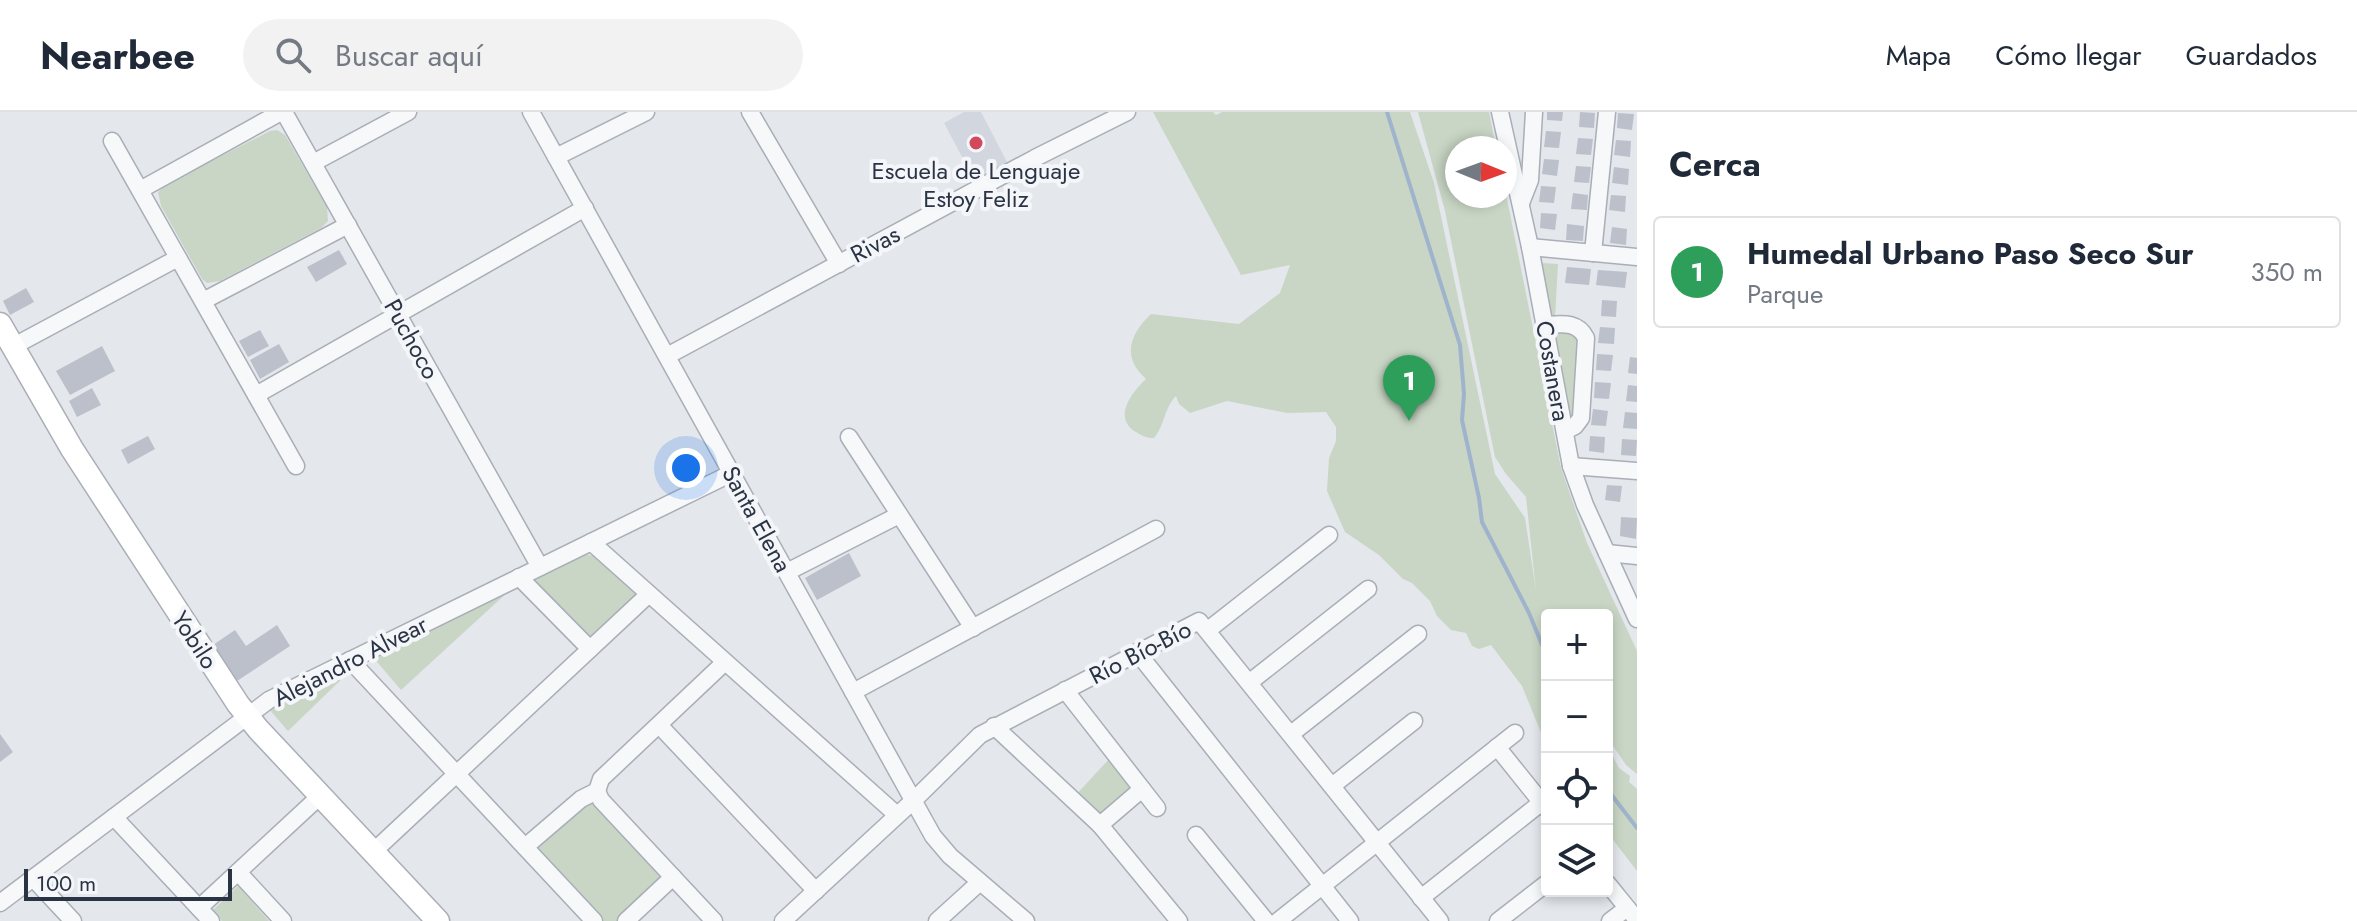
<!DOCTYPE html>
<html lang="es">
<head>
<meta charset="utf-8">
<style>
  :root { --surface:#fff; --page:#f2f2f3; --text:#1f2937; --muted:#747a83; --line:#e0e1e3; --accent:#ea580c }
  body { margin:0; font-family:Jost,sans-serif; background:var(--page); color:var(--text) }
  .controls { position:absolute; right:24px; bottom:24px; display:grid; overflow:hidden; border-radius:8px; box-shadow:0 4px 12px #0003 }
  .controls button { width:72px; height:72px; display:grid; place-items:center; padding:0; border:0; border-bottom:2px solid var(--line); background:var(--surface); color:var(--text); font:40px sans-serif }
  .compass { position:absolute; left:1445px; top:24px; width:72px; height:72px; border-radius:50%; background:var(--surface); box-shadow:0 4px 12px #0003; rotate:91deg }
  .scale { position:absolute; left:24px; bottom:20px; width:208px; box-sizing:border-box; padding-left:8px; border:4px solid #2b3445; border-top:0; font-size:22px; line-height:28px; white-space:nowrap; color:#2b3445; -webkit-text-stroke:6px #f4f6f9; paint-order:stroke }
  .you { position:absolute; left:686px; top:356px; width:28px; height:28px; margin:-20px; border:6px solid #fff; border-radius:50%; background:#1a73e8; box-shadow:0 0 0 12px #1a73e833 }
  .badge { display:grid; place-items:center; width:52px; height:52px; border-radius:50%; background:var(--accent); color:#fff; font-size:26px; font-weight:700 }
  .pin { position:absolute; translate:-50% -66px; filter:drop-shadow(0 2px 4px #0008) }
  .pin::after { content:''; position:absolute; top:42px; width:28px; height:24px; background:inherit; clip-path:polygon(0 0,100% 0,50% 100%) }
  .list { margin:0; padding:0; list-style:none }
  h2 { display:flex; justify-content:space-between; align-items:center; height:104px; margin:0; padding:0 32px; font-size:34px }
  h2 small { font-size:26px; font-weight:400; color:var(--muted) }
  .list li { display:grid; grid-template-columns:52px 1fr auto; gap:24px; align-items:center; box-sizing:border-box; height:112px; margin:0 16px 16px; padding:0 16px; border:2px solid var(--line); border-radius:8px }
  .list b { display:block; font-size:30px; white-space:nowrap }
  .list p { margin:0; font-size:26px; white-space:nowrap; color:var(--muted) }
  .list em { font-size:26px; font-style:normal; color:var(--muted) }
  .icon { flex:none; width:44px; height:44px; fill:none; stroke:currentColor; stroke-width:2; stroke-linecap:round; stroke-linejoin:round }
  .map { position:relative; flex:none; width:1637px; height:809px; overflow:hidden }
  header { display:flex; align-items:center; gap:48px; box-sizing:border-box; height:112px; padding:0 40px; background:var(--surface); border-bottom:2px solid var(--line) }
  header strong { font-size:38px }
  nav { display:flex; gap:44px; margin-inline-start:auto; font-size:28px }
  .search { width:560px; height:72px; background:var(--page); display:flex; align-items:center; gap:20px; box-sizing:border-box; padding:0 28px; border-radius:44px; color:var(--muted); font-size:30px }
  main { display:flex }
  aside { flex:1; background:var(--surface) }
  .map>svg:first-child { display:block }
</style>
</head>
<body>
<header>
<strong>Nearbee</strong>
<div class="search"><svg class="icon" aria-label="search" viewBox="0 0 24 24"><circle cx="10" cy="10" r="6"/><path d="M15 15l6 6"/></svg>Buscar aquí</div>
<nav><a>Mapa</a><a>Cómo llegar</a><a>Guardados</a></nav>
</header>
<main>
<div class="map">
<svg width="1637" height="809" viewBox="0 0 1637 809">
  <rect width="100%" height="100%" fill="#e4e7ec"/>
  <polygon fill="#d2d6de" points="964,0 981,0 1008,52 975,69 944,11"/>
  <g fill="#c9d6c5">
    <path d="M1153,0h60l3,3 6,-3h188l24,71 61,291 30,44 11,73 -10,-94 -20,-23 -11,-17 -50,-246 -27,-99h71l7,36h-39v48h48v-7l56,279 26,75 50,108v123l-11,-9 -19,-28v-122h-60v132l-25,-61 -31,-41 -12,4 -7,-3 -6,-13 -15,-3 -14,-14 -7,-15 -18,-18 -9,-4 -24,-24 -34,-23 -18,-41 2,-33 7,-17v-14l-10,-15 -39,1 -60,-12 -37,12 -11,-9 -3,-8c-12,12 -11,29 -22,42 -8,0 -11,-2 -18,-6 -24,-14 -4,-40 10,-53 -25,-22 -16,-45 5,-65l88,10 41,-31 10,-28 -49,10z"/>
    <polygon points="277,18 285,23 327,95 328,109 321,116 220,169 207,171 202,167 161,94 158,80 166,72 270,19"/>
    <polygon points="1543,151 1558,152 1555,206 1550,205 1540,158"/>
    <polygon points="1573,217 1583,231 1577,305 1571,305 1555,219"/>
    <polygon points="584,442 594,444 639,483 589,528 531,468"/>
    <polygon points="510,478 401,578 372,544"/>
    <polygon points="351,558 288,619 269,597"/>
    <polygon points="1607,634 1619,656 1630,664 1629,670 1637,677 1637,759 1607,720"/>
    <polygon points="1110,646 1135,673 1098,707 1073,686"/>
    <polygon points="587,685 663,766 619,809 598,809 532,736"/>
    <polygon points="238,774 269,809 222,809 213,798"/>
  </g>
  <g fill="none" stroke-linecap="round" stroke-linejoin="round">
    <g stroke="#9fb4cc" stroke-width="4">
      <polyline points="1387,0 1460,233 1464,282 1462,308 1479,386 1482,410 1529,501 1547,545"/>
      <polyline points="1607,677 1637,716"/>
    </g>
  </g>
  <g fill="#bbc0ca">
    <polygon points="1547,0 1563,0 1562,9 1547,8"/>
    <polygon points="1580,0 1595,1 1594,16 1579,15"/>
    <polygon points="1618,1 1634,2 1632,18 1617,16"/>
    <polygon points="1546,19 1561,20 1559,36 1544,35"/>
    <polygon points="1578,26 1593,27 1591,43 1576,42"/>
    <polygon points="1616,28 1631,29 1630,45 1614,43"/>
    <polygon points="1544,47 1559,48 1557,64 1542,62"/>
    <polygon points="1576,54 1591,55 1589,71 1574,70"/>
    <polygon points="1614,55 1629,57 1628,73 1612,71"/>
    <polygon points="1541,74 1556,75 1554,91 1539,90"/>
    <polygon points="1573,81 1588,83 1587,98 1571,97"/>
    <polygon points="1611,83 1626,84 1625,100 1609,98"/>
    <polygon points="1541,101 1557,102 1555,118 1540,116"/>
    <polygon points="1567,112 1584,114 1583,129 1566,128"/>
    <polygon points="1612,115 1627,117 1626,133 1610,131"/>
    <polygon points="339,138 347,152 316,170 307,155"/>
    <polygon points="1567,155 1591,157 1589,173 1565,171"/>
    <polygon points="1598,158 1627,160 1625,176 1596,173"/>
    <polygon points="26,176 34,190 10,203 3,189"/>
    <polygon points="1602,188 1617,189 1616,205 1601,204"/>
    <polygon points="1600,215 1615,216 1614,232 1598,231"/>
    <polygon points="260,218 269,234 248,245 239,229"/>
    <polygon points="279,232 289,250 260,267 250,248"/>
    <polygon points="102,234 115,259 70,283 56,259"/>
    <polygon points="1597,242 1613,243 1611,259 1596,258"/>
    <polygon points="1630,245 1637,246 1637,262 1628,261"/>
    <polygon points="1595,270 1611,271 1609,287 1594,286"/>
    <polygon points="1628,273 1637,274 1637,290 1626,289"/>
    <polygon points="92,276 101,293 77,305 69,289"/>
    <polygon points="1593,297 1608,299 1606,314 1591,313"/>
    <polygon points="1625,300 1637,301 1637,317 1623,316"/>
    <polygon points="148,324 155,337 128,352 121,338"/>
    <polygon points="1590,324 1605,325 1604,341 1589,339"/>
    <polygon points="1622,327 1637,328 1636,344 1621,343"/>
    <polygon points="1607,373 1622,374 1620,390 1605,388"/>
    <polygon points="1621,405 1637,406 1636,427 1620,424"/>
    <polygon points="849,441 861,464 817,488 805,466"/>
    <polygon points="277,513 290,534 237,569 213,533 235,518 246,534"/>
    <polygon points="0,622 13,640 0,650"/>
  </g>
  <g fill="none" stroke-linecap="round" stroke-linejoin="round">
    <g stroke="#a9aeb7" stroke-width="19">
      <g id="minor">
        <polyline points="284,0 540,455"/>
        <polyline points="531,0 933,724 950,744 1026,809"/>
        <polyline points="750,0 839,152"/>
        <polyline points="1500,0 1530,135 1571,354 1585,393 1637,507"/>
        <polyline points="112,29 296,354"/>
        <polyline points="556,45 646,0"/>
        <polyline points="313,51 408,0"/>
        <polyline points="140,78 281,0"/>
        <polyline points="1521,91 1530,68 1534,0"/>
        <polyline points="1530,135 1637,145"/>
        <polyline points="1593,141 1607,0"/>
        <polyline points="203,189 348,113"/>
        <path d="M1545,213c17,-1 33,-4 41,13l-5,80 -6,8 -10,5"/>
        <polyline points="12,235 178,146"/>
        <polyline points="667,244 1035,46 1127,0"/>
        <polyline points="256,283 585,96"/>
        <polyline points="849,325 973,516"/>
        <polyline points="1571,354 1637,359"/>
        <polyline points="591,430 897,703"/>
        <polyline points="1607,441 1637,444"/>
        <polyline points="787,460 899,403"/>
        <polyline points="519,465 590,537"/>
        <polyline points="1208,518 1329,423"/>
        <polyline points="1137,540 1350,809"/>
        <polyline points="350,548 594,809"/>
        <polyline points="1250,570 1368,477"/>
        <polyline points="1065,578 1157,696"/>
        <polyline points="853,580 1156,417"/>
        <polyline points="659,613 816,779"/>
        <polyline points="994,614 1100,713 1179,809"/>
        <polyline points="1291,622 1418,522"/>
        <polyline points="1497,635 1546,696"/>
        <polyline points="1332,674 1414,609"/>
        <polyline points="597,679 601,688 714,809"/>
        <polyline points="114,705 211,809"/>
        <polyline points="1100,713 1142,677"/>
        <polyline points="1196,723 1266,809"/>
        <polyline points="525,735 581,687 597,679 601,667 725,550"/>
        <polyline points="373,740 649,482"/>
        <polyline points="238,760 283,809"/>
        <polyline points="33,766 73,809"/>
        <polyline points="1607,771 1637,808"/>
        <polyline points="1421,786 1542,690"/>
        <polyline points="0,791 269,588 732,361"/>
        <polyline points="199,796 320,684"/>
        <polyline points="626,809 673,765"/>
        <polyline points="783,809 914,688 980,623 1199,509 1440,809"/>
        <polyline points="937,809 980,770"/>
        <polyline points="1278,809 1515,621"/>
        <polyline points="1498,809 1547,771"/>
        <polyline points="1610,809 1627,796"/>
      </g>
    </g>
    <g stroke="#a9aeb7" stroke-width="25">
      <polyline id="secondary" points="0,212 72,337 238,592 258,617 438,809"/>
    </g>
    <use href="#minor" stroke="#f7f8fa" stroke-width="16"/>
    <use href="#secondary" stroke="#fff" stroke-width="22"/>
  </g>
  <circle fill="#d1495b" stroke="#f4f6f9" stroke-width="3" cx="976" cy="31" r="8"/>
  <g text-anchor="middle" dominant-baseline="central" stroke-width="8" stroke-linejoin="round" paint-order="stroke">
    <g font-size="24" fill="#2b3445" stroke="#f4f6f9">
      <text x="976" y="58">Escuela de Lenguaje<tspan x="976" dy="28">Estoy Feliz</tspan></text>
    </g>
    <g font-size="24" fill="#2b3445" stroke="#f4f6f9">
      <text transform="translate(875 132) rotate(-28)">Rivas</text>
      <text transform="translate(412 227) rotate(61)">Puchoco</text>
      <text transform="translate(1553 259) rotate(80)">Costanera</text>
      <text transform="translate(757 407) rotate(61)">Santa Elena</text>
      <text transform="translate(195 528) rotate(57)">Yobilo</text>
      <text transform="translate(1140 540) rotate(-27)">Río Bío-Bío</text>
      <text transform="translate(350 549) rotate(-27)">Alejandro Alvear</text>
    </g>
  </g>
</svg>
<div class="controls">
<button>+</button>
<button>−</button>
<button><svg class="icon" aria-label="locate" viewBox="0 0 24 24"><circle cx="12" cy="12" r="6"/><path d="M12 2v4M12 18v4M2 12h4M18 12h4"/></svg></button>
<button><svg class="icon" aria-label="layers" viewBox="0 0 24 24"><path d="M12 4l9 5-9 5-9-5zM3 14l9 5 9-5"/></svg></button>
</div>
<svg class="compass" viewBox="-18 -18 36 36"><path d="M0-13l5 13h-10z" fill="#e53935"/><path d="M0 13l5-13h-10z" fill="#747a83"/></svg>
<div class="scale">100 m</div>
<div class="you"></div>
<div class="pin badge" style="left:1409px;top:309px;background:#2e9e5b">1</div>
</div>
<aside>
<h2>Cerca<small></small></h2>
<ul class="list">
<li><span class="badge" style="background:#2e9e5b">1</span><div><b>Humedal Urbano Paso Seco Sur</b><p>Parque</p></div><em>350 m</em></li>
</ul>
</aside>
</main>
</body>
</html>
